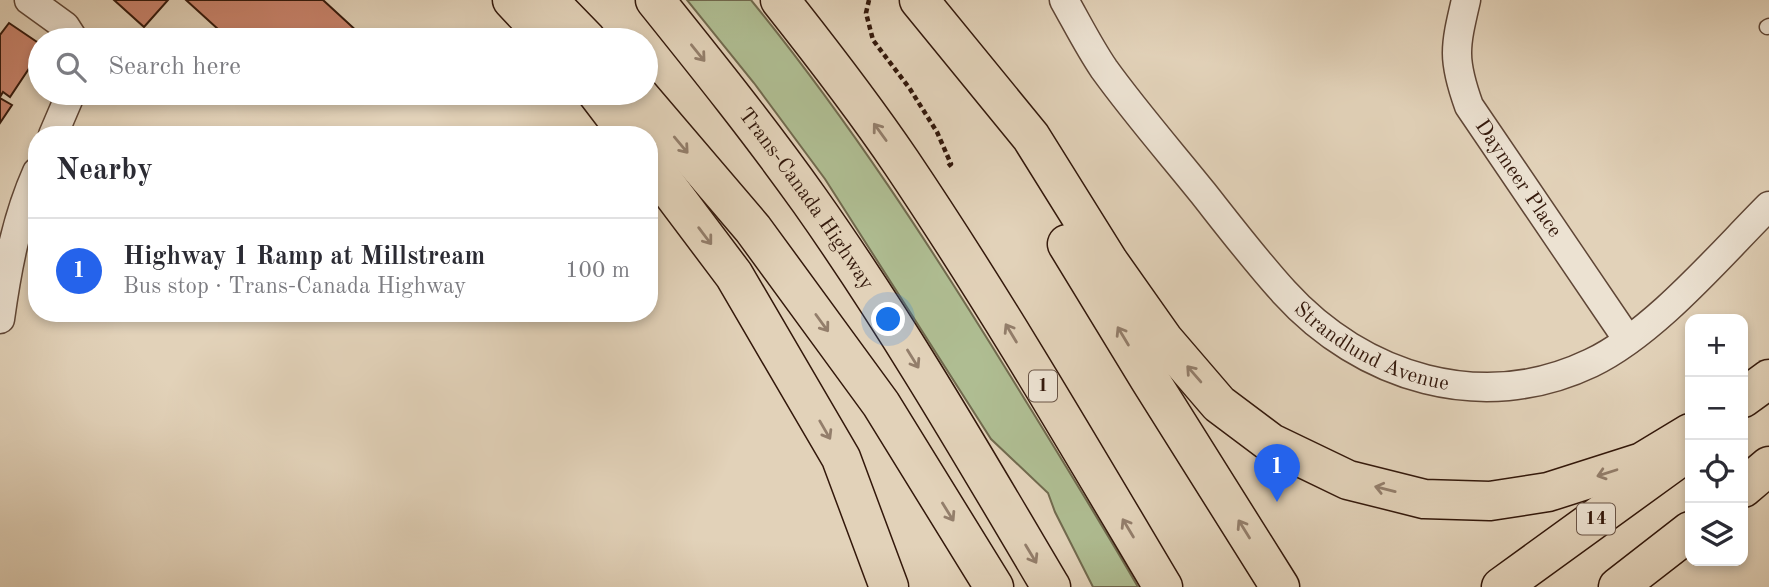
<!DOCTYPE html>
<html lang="en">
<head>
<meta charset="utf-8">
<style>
  :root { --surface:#fff; --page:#f7f7f7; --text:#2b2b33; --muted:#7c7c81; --line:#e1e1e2; --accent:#2563eb }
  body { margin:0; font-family:"Old Standard TT",serif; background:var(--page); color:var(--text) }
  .controls { position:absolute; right:21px; bottom:21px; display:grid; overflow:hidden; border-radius:14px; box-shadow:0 4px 10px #0003 }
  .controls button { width:63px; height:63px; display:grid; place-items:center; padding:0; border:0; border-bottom:2px solid var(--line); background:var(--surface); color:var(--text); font:35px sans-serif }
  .you { position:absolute; left:889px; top:320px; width:24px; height:24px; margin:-18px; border:5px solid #fff; border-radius:50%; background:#1a73e8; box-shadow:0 0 0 10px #1a73e833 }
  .badge { display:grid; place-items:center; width:46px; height:46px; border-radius:50%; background:var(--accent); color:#fff; font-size:23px; font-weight:700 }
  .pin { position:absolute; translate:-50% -58px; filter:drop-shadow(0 2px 4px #0008) }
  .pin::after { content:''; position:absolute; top:37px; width:24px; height:21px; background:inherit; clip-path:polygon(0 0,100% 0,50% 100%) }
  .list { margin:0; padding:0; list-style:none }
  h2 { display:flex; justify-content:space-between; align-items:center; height:91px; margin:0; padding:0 28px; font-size:30px }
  h2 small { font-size:23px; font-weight:400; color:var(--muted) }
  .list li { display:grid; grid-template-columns:46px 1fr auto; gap:21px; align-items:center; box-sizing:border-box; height:105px; padding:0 28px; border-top:2px solid var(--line) }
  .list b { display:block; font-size:26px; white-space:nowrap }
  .list p { margin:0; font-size:23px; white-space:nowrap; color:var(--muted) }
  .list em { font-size:23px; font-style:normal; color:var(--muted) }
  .icon { flex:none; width:38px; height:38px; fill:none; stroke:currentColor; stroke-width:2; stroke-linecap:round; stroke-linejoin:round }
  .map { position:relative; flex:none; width:1769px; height:587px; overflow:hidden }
  .search { position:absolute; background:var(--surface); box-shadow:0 4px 10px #0003; left:28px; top:28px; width:630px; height:77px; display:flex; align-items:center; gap:18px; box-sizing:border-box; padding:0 24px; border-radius:38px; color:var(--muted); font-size:26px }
  .panel { position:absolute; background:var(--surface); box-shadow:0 4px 10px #0003; left:28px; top:126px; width:630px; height:196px; border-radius:28px }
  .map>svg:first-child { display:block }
</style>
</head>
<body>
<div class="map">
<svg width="1769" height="587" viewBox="0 0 1769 587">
  <rect width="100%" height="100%" fill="#e2d2b9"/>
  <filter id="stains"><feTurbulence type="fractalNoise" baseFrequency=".00286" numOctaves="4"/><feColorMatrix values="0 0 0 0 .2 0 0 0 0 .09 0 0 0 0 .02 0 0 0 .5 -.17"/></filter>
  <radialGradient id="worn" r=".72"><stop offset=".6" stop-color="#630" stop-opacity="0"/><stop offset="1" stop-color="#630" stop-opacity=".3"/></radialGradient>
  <path fill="#afbd92" stroke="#716a4e" stroke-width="2" d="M687,0h64c97,119 180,247 260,377 43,70 86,139 127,210h-45l-38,-75 -7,-19 -57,-54 -166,-260 -71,-96z"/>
  <g fill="#ca846d" stroke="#33180b" stroke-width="2">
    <polygon points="114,0 168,0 144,27"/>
    <polygon points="186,0 323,0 360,34 354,40 230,40"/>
    <polygon points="9,23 40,44 40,52 10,97 3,92 0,97 0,35"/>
    <polygon points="0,98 12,105 0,123"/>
  </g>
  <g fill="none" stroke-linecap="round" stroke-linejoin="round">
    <g stroke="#5f4636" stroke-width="17">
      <polyline id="lane" points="1767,27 1769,26"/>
    </g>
    <g stroke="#5f4636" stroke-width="31">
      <g id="street">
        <polyline points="29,0 65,26 74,40"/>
        <path id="s1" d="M1064,0c13,23 25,47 40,69 31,43 66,83 99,124 26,33 52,67 81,99 78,86 198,123 307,71 63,-30 128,-107 178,-157"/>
        <path id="s2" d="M1466,0c-11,47 -14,59 3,106l159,234"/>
        <polyline points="53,135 71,93"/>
        <path d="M0,319c7,-50 16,-100 37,-147"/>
      </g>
    </g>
    <g stroke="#33180b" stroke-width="41">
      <g id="primary">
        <polyline points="1743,488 1769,466"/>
        <polyline points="1501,587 1690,450"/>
        <polyline points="1618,587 1690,531"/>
      </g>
    </g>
    <g stroke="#33180b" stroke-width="41">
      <g id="highway">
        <polyline points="512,0 550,40"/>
        <polyline points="548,0 587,40"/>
        <path id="s3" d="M655,0c53,66 106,132 155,201 87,123 164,256 241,386"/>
        <path d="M780,0c42,53 83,106 121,162 93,138 177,282 262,425"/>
        <polyline points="919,0 1031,137 1109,262 1164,340 1219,404 1271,443 1348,480 1424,499 1490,501 1548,492 1642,462 1690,433"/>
        <polyline points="597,93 629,135"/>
        <polyline points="637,93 753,229 881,404 994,587"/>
        <polyline points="649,162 734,275 841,458 889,587"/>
        <polyline points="1067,244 1150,380 1280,587"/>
        <polyline points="1743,398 1769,379"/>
      </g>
    </g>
    <polyline stroke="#33180b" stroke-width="4.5" stroke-dasharray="5 3.5" stroke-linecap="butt" points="869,0 866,13 873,40 910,89 937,132 951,164 946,168"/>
    <use href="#lane" stroke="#ece2d2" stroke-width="14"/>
    <use href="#street" stroke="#ece2d2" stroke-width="28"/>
    <use href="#primary" stroke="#e2d2b9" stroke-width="38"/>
    <use href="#highway" stroke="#e2d2b9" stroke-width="38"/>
  </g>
  <defs><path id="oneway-shaft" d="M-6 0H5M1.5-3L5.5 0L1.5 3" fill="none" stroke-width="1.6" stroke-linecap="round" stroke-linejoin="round" transform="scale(1.75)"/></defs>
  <g stroke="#937e6b">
    <use href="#oneway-shaft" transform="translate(698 53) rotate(51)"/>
    <use href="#oneway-shaft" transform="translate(880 132) rotate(-126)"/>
    <use href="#oneway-shaft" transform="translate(681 145) rotate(50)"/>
    <use href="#oneway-shaft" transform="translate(705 236) rotate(53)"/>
    <use href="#oneway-shaft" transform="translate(822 323) rotate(54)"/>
    <use href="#oneway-shaft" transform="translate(1011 333) rotate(-121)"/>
    <use href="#oneway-shaft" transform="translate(1123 336) rotate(-121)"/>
    <use href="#oneway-shaft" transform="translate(913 359) rotate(58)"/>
    <use href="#oneway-shaft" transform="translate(1194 374) rotate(-131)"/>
    <use href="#oneway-shaft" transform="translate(825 430) rotate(60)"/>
    <use href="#oneway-shaft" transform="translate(1607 473) rotate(162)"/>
    <use href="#oneway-shaft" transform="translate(1385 489) rotate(-166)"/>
    <use href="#oneway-shaft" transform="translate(948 512) rotate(58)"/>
    <use href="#oneway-shaft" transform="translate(1128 528) rotate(-121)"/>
    <use href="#oneway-shaft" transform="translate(1244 529) rotate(-122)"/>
    <use href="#oneway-shaft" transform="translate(1031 554) rotate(59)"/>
  </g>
  <g text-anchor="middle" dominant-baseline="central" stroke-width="5" stroke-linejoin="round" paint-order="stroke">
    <g fill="#ece2d2" stroke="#6a5547" stroke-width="2">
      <rect x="1029" y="370.5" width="28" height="31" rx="5"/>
      <rect x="1577" y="503.5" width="38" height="31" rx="5"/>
    </g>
    <g font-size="19" font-weight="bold" fill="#33180b">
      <text x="1043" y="386">1</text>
      <text x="1596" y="519">14</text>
    </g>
    <g font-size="21" fill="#33180b" stroke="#ece2d2">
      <text stroke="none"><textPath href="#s2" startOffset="196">Daymeer Place</textPath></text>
      <text stroke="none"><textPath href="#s3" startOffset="250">Trans-Canada Highway</textPath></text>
      <text stroke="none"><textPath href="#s1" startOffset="472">Strandlund Avenue</textPath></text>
    </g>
  </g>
  <rect width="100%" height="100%" filter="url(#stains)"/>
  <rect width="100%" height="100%" fill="url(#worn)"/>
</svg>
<div class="controls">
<button>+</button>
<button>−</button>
<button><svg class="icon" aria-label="locate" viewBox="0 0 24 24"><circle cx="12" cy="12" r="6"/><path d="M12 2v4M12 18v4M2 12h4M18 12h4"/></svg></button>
<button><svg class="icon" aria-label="layers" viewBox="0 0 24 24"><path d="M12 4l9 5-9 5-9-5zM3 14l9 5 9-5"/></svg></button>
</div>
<div class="you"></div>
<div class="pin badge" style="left:1277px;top:502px">1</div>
<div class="search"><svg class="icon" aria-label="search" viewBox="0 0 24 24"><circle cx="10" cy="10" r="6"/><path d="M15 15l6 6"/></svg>Search here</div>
<section class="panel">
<h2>Nearby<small></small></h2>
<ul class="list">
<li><span class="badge">1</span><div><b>Highway 1 Ramp at Millstream</b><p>Bus stop · Trans-Canada Highway</p></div><em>100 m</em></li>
</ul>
</section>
</div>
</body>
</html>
